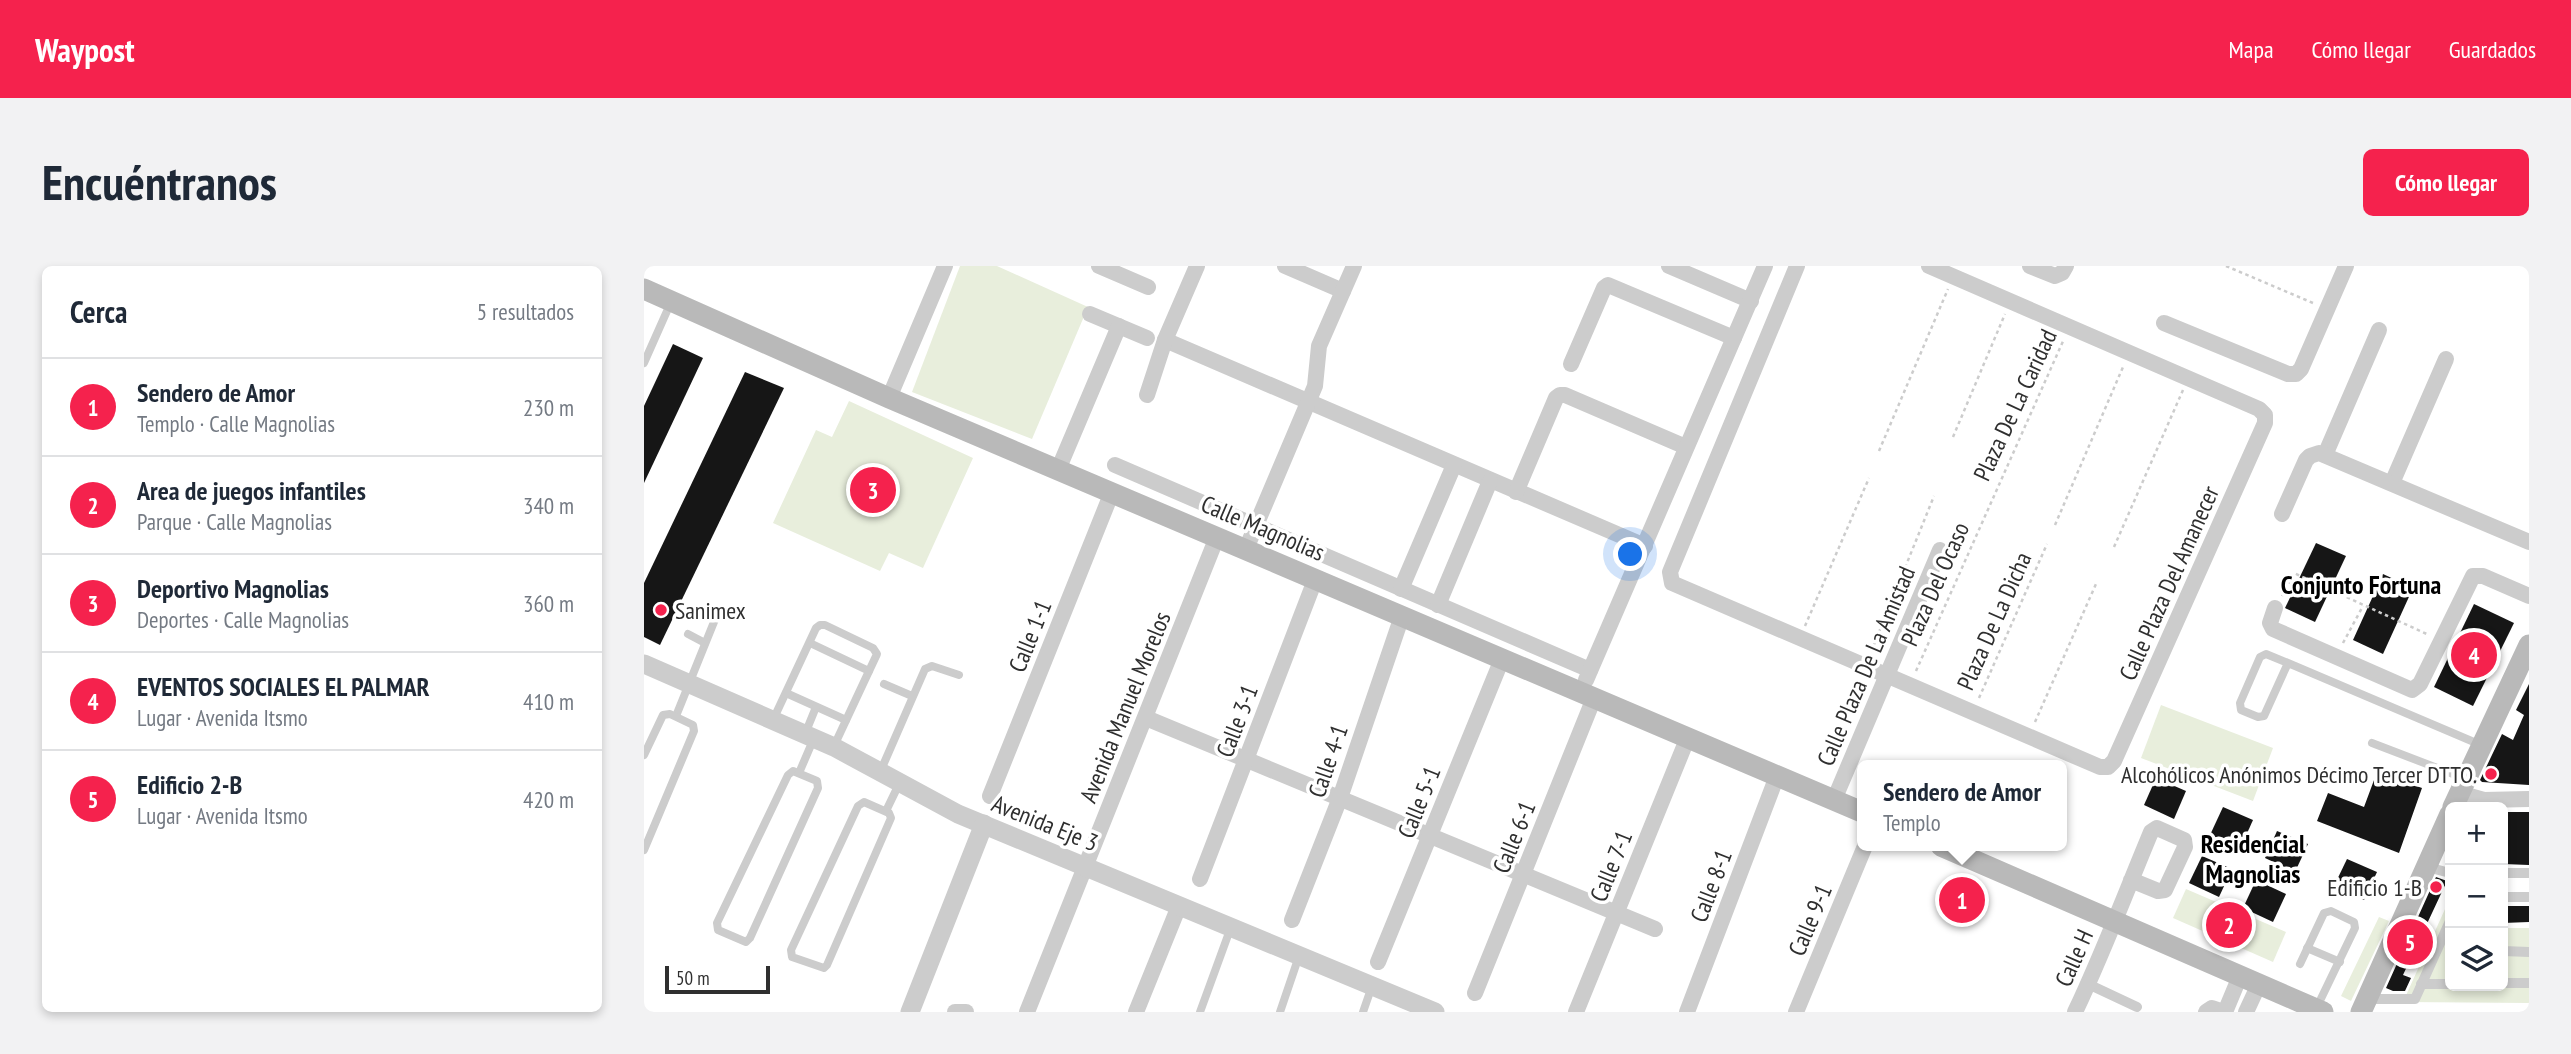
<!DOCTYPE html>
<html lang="es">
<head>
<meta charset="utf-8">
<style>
  :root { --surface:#fff; --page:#f2f2f3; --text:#1f2937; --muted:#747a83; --line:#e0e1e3; --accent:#f5224d }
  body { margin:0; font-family:"PT Sans Narrow",sans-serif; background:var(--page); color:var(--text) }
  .controls { position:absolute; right:21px; bottom:21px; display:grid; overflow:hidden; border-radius:10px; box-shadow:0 4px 10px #0003 }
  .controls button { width:63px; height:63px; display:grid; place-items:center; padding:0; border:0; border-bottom:2px solid var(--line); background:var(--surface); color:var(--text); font:35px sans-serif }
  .scale { position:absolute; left:21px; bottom:18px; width:105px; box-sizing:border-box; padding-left:7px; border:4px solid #2f2f2f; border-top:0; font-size:19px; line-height:24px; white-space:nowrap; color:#2f2f2f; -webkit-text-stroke:5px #fff; paint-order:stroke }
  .you { position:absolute; left:987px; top:289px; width:24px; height:24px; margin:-18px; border:5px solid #fff; border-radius:50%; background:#1a73e8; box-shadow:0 0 0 10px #1a73e833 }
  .badge { display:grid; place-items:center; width:46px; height:46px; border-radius:50%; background:var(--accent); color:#fff; font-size:23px; font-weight:700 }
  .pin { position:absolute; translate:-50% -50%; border:4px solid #fff; box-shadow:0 2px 7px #0006 }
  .popup { position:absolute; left:1213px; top:494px; width:210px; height:91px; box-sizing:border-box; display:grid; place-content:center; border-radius:10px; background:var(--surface); filter:drop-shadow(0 2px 5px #0005); font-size:23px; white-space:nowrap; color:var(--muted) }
  .popup b { font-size:26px; color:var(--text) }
  .popup::after { content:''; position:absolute; left:50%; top:100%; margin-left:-14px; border:14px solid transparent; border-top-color:var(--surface) }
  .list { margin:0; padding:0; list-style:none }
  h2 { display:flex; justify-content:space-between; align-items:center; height:91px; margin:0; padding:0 28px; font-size:30px }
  h2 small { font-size:23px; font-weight:400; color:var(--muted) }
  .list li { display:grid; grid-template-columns:46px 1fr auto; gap:21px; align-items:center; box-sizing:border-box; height:98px; padding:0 28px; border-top:2px solid var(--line) }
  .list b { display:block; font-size:26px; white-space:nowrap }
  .list p { margin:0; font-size:23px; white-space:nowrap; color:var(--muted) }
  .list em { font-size:23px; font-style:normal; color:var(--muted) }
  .icon { flex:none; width:38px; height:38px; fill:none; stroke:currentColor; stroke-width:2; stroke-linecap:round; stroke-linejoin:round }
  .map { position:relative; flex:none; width:1885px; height:746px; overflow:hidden; border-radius:10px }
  header { display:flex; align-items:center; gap:42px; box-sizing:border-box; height:98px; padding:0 35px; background:var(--accent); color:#fff }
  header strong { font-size:33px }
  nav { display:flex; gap:38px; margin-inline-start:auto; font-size:24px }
  .intro { display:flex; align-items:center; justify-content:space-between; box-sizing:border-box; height:168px; padding:0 42px }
  h1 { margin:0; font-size:49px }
  .button { padding:18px 32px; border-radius:10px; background:var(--accent); color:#fff; font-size:24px; font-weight:700 }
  main { display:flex; gap:42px; padding:0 42px }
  aside { flex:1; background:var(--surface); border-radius:10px; box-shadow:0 4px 10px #0003 }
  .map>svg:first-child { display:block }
</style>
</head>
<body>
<header>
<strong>Waypost</strong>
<nav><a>Mapa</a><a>Cómo llegar</a><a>Guardados</a></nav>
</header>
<div class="intro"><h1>Encuéntranos</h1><a class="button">Cómo llegar</a></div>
<main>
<aside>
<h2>Cerca<small>5 resultados</small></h2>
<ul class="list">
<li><span class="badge">1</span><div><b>Sendero de Amor</b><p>Templo · Calle Magnolias</p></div><em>230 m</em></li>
<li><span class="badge">2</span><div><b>Area de juegos infantiles</b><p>Parque · Calle Magnolias</p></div><em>340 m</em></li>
<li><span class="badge">3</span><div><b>Deportivo Magnolias</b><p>Deportes · Calle Magnolias</p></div><em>360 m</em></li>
<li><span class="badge">4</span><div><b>EVENTOS SOCIALES EL PALMAR</b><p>Lugar · Avenida Itsmo</p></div><em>410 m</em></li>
<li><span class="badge">5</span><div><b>Edificio 2-B</b><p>Lugar · Avenida Itsmo</p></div><em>420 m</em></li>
</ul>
</aside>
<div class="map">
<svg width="1885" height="746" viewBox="0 0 1885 746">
  <rect width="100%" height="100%" fill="#fff"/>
  <g fill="#e8eedc">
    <polygon points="316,0 353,0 444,41 388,173 268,126"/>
    <polygon points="205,135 329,192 279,302 245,287 236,305 129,257 172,164 188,171"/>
    <polygon points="1517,439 1629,482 1609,535 1497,492"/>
    <polygon points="1542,623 1642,666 1629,696 1529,652"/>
    <polygon points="1806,632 1806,720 1859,720 1859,662 1885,662 1885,737 1759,736"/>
    <polygon points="1735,651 1745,655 1707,735 1697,730"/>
  </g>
  <g fill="#161616">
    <polygon points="29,78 59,92 0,217 0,140"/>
    <polygon points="101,106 140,122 16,379 0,371 0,317"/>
    <polygon points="1672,277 1702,290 1671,356 1641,342"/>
    <polygon points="1739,308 1769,322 1739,388 1709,374"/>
    <polygon points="1830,338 1870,357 1829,440 1790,421"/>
    <polygon points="1885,418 1885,519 1838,516 1836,514 1858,468 1869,474 1880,449 1872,444"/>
    <polygon points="1733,506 1778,522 1755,587 1673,555 1684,527 1720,541"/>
    <polygon points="1512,512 1542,525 1530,553 1500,539"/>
    <polygon points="1579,541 1609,554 1596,583 1566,569"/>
    <polygon points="1861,546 1885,546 1885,599 1859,598"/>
    <polygon points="1633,565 1664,578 1651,606 1621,592"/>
    <polygon points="1558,590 1588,603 1575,631 1545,617"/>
    <polygon points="1703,593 1733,606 1720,634 1690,620"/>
    <polygon points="1792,611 1803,615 1759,709 1767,712 1761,725 1749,725 1742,722"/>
    <polygon points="1612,614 1642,628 1629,656 1599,642"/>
    <polygon points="1859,640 1885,640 1885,656 1859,657"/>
  </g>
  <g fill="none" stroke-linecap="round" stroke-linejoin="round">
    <g stroke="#ccc" stroke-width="2.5" stroke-dasharray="3.5 3.5" stroke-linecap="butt">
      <polyline points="1582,0 1669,37"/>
      <polyline points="1309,171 1361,48"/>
      <polyline points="1235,185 1304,23"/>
      <polyline points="1411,259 1479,101"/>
      <polyline points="1470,281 1539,124"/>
      <polyline points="1638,330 1650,307 1785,369"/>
      <polyline points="1161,360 1225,212"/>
      <polyline points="1699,377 1719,340"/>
      <polyline points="1227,386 1290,230"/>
      <polyline points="1272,405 1420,73"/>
      <polyline points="1335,432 1403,278"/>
      <polyline points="1391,456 1452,318"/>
    </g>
    <g stroke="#ccc" stroke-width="8">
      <polyline points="0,97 27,36"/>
      <polyline points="44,368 61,377"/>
      <polyline points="166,377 225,405"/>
      <polyline points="1644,397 1620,450 1614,451 1597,444 1596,437 1616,391 1622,388 1644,397 1837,479"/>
      <polyline points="240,418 268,430"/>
      <polyline points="142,427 202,454"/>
      <polyline points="32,450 72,351"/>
      <polyline points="129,454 172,362 176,359 181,359 229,382 233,388 190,480"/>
      <polyline points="161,468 172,441"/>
      <polyline points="1728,477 1822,513"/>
      <polyline points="0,489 19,449 26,448 49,459 50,465 0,584"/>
      <polyline points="237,504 281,403 288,400 315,409"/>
      <polygon points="149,505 173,515 174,522 106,672 102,676 74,664 73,657 144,509"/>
      <polyline points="155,507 170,472"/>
      <polygon points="220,536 245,547 247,552 183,699 180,702 148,691 147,684 214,540"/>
      <polyline points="242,545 255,518"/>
      <polyline points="1663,682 1696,696"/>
      <polyline points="1656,698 1680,647 1687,645 1710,656 1711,662 1672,743"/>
      <polyline points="556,746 587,661"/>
      <polyline points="636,746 655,690"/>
      <polyline points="719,746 728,720"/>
    </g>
    <g stroke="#ccc" stroke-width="10">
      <polyline points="1783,601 1806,607"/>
      <polyline points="1859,607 1885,607"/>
      <polyline points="1859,631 1885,631"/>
      <polyline points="1859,685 1885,686"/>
      <polyline points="1859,717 1885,717"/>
      <polyline points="1444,718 1493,741"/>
      <polyline points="1777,718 1806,718"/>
      <polyline points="1723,733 1771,733 1806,655"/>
    </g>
    <g stroke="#ccc" stroke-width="16">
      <polyline points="455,0 504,21"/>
      <polyline points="641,0 699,25"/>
      <polyline points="1025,0 1107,35"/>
      <polyline points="1153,0 1026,306 1028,317 1456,501 1464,501 1470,495 1621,157 1621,149 1615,143 1285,0"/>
      <polyline points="1386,0 1411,10 1418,7 1422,0"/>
      <polyline points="446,48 503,72"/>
      <polyline points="1520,57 1644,108 1652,108 1657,103 1702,0"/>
      <polyline points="521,74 1001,280"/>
      <polyline points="927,98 960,22 964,19 1090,72"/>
      <polyline points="503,129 521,74 553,0"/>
      <polyline points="245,132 301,0"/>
      <polyline points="1681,189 1735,64"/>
      <polyline points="471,199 946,404"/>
      <polyline points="414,204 475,60"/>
      <polyline points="1748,217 1802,93"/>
      <polyline points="872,226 912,132 916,129 921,129 1042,181"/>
      <polyline points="1638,248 1662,194 1666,190 1675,187 1885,276"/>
      <polyline points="602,283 671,120 675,80 710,0"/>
      <polyline points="757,323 810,199"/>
      <polyline points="794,339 846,215"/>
      <polyline points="1631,342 1626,357 1629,363 1768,424 1776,418 1829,310 1839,310 1885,330"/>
      <polyline points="942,414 1121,0"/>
      <polyline points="502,452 1011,663"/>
      <polyline points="1815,527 1840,534 1885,533"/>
      <polyline points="346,530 468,226"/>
      <polyline points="1190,534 1296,284"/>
      <polyline points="556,613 671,314"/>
      <polyline points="648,654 696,532 758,350"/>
      <polyline points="734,696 858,393"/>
      <polyline points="831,727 950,432"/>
      <polyline points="311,746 322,746"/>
      <polyline points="383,746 573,271"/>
      <polyline points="492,746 535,640"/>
      <polyline points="932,746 1044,471"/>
      <polyline points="1043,746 1133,510"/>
      <polyline points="1152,746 1221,580"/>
      <path d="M1431,746c28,-59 51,-120 76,-180l6,-4 27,12 1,7 -20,43 -7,1 -27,-11"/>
      <polyline points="1562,746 1568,742 1580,746"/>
      <polyline points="1581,746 1596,710"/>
      <polyline points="1602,746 1615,718"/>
    </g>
    <g stroke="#ccc" stroke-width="19">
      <polyline points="0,398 190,481 314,548 791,746"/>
      <polyline points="266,746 340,558"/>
    </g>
    <g stroke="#b9b9b9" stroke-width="21">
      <polyline points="0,23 245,132 1218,546"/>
      <polyline points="1809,541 1885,379"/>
      <polyline points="1297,580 1679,746"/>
      <polyline points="1717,746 1806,548"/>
    </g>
  </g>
  <g fill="#f5224d" stroke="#fff" stroke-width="2.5">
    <circle cx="17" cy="344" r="7"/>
    <circle cx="1847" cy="508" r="7"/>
    <circle cx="1792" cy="621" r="7"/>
  </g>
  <g text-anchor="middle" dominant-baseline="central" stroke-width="7" stroke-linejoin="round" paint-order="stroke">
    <g font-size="24" fill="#2f2f2f" stroke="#fff">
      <text transform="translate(1371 139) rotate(-65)">Plaza De La Caridad</text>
      <text transform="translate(619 262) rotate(23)">Calle Magnolias</text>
      <text transform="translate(1525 317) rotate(-66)">Calle Plaza Del Amanecer</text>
      <text transform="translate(1291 318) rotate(-66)">Plaza Del Ocaso</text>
      <text transform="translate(1350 355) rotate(-66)">Plaza De La Dicha</text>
      <text transform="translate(386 370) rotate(-68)">Calle 1-1</text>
      <text transform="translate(1222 400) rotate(-67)">Calle Plaza De La Amistad</text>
      <text transform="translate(481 441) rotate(-68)">Avenida Manuel Morelos</text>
      <text transform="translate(593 455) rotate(-69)">Calle 3-1</text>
      <text transform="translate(684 495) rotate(-71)">Calle 4-1</text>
      <text transform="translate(775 536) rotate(-68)">Calle 5-1</text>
      <text transform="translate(401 557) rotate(22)">Avenida Eje 3</text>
      <text transform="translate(870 571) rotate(-68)">Calle 6-1</text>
      <text transform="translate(967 600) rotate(-68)">Calle 7-1</text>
      <text transform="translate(1067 620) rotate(-69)">Calle 8-1</text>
      <text transform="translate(1166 654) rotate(-67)">Calle 9-1</text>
      <text transform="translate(1430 692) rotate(-66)">Calle H</text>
    </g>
    <g font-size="24" fill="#2f2f2f" stroke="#fff" text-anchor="end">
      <text x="31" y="344" text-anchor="start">Sanimex</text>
      <text x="1833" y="508">Alcohólicos Anónimos Décimo Tercer DTTO.</text>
      <text x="1778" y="621">Edificio 1-B</text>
    </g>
    <g font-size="26" font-weight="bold" fill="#000" stroke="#fff">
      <text x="1717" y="318">Conjunto Fortuna</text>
      <text x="1609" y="577">Residencial<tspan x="1609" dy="30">Magnolias</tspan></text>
    </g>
  </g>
</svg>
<div class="controls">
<button>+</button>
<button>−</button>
<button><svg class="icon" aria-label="layers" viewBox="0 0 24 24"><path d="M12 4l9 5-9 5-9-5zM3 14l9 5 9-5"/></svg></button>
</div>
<div class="scale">50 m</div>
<div class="you"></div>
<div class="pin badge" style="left:1318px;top:634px">1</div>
<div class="popup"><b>Sendero de Amor</b>Templo</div>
<div class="pin badge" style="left:1585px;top:659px">2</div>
<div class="pin badge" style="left:229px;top:224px">3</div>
<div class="pin badge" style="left:1830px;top:389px">4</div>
<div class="pin badge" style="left:1766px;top:676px">5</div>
</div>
</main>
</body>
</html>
